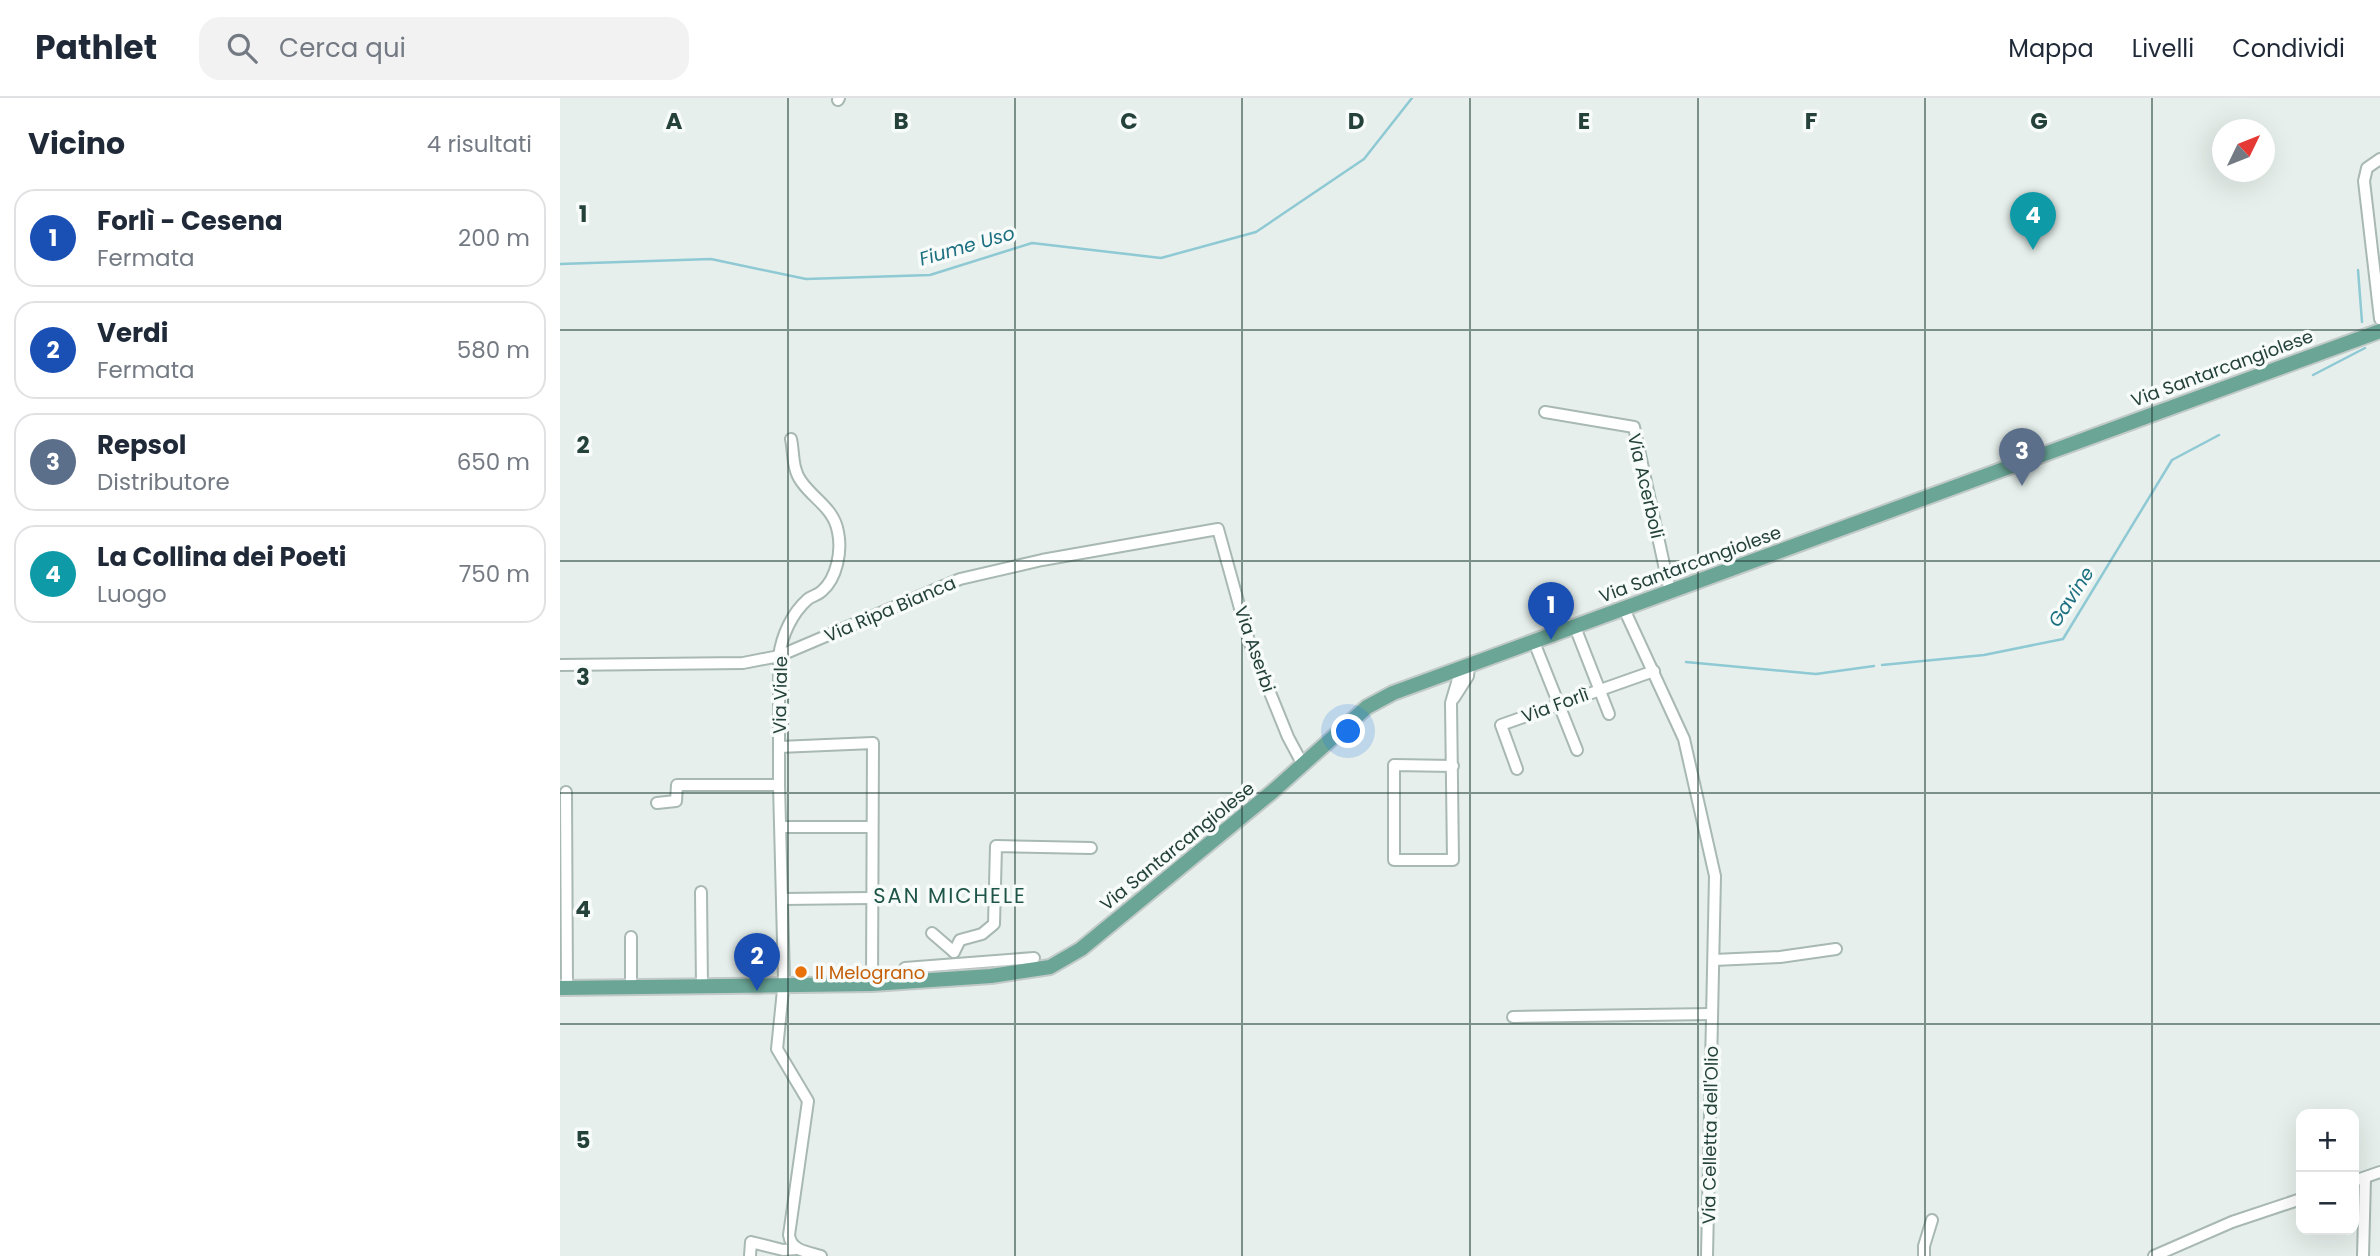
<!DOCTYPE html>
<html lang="it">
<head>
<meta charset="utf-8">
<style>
  :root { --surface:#fff; --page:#f2f2f3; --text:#1f2937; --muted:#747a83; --line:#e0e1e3; --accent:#7f5249 }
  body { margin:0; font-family:Poppins,sans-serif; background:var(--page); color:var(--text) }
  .controls { position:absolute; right:21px; bottom:21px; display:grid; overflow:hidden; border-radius:14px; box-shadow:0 7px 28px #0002 }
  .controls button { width:63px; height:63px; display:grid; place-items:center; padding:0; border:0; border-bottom:2px solid var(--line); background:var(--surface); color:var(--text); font:35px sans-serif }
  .compass { position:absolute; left:1652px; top:21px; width:63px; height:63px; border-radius:50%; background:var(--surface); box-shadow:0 7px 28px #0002; rotate:47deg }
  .you { position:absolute; left:789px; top:634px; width:24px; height:24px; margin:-18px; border:5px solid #fff; border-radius:50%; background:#1a73e8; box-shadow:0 0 0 10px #1a73e833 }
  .badge { display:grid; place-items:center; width:46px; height:46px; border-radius:50%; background:var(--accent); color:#fff; font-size:23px; font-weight:700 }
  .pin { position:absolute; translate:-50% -58px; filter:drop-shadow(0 2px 4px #0008) }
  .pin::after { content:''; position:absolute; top:37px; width:24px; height:21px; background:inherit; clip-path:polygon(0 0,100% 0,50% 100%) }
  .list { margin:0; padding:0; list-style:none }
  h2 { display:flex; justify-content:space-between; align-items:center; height:91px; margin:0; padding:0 28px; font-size:30px }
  h2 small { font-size:23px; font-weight:400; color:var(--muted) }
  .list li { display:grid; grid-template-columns:46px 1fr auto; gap:21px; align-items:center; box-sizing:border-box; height:98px; margin:0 14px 14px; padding:0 14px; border:2px solid var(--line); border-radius:21px }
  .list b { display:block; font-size:26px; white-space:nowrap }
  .list p { margin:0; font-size:23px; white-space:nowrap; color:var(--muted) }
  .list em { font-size:23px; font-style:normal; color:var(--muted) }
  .icon { flex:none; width:38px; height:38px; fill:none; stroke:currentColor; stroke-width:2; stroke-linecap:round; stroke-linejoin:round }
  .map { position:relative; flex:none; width:1820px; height:1158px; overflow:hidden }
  header { display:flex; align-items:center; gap:42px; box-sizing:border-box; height:98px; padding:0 35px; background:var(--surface); border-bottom:2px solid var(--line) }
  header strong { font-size:33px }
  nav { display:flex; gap:38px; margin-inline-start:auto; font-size:24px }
  .search { width:490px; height:63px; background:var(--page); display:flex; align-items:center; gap:18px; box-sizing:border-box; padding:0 24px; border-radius:21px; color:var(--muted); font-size:26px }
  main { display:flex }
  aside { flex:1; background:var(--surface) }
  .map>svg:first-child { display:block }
</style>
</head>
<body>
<header>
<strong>Pathlet</strong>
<div class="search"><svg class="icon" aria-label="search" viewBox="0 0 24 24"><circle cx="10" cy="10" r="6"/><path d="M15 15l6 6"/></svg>Cerca qui</div>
<nav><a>Mappa</a><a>Livelli</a><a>Condividi</a></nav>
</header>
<main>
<aside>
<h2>Vicino<small>4 risultati</small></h2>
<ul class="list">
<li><span class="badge" style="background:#1a4fb4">1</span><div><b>Forlì - Cesena</b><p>Fermata</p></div><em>200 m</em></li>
<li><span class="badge" style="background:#1a4fb4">2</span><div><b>Verdi</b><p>Fermata</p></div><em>580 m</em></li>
<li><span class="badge" style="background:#5c6f8a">3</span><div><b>Repsol</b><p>Distributore</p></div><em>650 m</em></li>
<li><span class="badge" style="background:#0f9aa8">4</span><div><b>La Collina dei Poeti</b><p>Luogo</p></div><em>750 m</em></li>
</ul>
</aside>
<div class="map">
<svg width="1820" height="1158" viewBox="0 0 1820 1158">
  <rect width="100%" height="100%" fill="#e6efeb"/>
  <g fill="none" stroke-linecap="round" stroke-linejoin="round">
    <g stroke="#8ec9d4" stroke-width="2.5">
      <polyline points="0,166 151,161 246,181 370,177 472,145 601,160 696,134 804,61 852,0"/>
      <polyline points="1798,172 1802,224"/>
      <polyline points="1753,277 1805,250"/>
      <polyline points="1126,564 1256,576 1314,568"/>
      <polyline points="1322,567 1424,557 1503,541 1612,362 1659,337"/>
    </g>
    <g stroke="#a8b8b2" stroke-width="14">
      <g id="minor">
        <polyline points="278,2 279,0"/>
        <polyline points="1820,61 1807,70 1804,83 1820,221"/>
        <polyline points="985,314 1074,329 1110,494"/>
        <path d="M231,341c3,14 1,30 10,42 12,18 33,27 37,51 4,19 -1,46 -16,59 -4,4 -10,5 -14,8 -16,14 -26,36 -29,57v129l5,195 -7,69 31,52 -19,134c2,16 19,17 32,21"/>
        <polyline points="1064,511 1124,641 1155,778 1147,1158"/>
        <polyline points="1015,529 1049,616"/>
        <polyline points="974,544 1017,652"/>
        <polyline points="0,567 183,565 219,558 400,481 482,462 658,431 689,543 728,639 743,667"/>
        <polyline points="894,600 908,578 909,568"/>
        <polyline points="219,649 313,645 312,886"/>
        <polyline points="893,668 834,667 834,762 893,762 891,605 901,571"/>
        <polyline points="957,671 941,627 1094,573"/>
        <polyline points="6,694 7,890"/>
        <polyline points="97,705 116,703 117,687 219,687"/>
        <polyline points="222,729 312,729"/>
        <polyline points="141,794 142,889"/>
        <polyline points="223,801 311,800"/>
        <polyline points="372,835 394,854"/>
        <polyline points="394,854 400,842 422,836 434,826 436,748 531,750"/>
        <polyline points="1154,862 1220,859 1276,851"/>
        <polyline points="345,870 474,860"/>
        <polyline points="71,889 71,839"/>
        <polyline points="953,919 1152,916"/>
        <polyline points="1794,1083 1820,1074"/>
        <polyline points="190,1158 191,1144 223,1152 236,1151"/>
        <polyline points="1364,1158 1364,1148 1372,1122"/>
        <polyline points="1594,1158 1672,1124 1741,1101"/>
        <polyline points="1803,1158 1805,1080"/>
      </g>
    </g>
    <g stroke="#c2cac8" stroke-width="18">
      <polyline id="major" points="0,890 312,886 431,878 490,869 521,851 712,694 807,609 833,595 1820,233"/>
    </g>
    <use href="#minor" stroke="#fff" stroke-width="10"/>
    <use href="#major" stroke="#6aa596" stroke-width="14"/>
  </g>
  <path fill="none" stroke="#24423a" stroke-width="2" stroke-opacity="0.55" d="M228,0v1158M455,0v1158M682,0v1158M910,0v1158M1138,0v1158M1365,0v1158M1592,0v1158M0,232h1820M0,463h1820M0,695h1820M0,926h1820"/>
  <circle fill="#e8710a" stroke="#f7fbf9" stroke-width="2.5" cx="241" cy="874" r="7"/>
  <g text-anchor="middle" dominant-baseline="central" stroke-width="7" stroke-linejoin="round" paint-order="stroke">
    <g font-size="18" fill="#24423a" stroke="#f7fbf9">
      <text transform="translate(1662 270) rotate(-20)">Via Santarcangiolese</text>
      <text transform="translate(1086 388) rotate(77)">Via Acerboli</text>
      <text transform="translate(1130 466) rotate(-20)">Via Santarcangiolese</text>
      <text transform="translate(330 511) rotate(-23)">Via Ripa Bianca</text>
      <text transform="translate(695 551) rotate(71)">Via Aserbi</text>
      <text transform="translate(220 597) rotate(-89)">Via Viale</text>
      <text transform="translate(995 607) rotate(-20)">Via Forlì</text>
      <text transform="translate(617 748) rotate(-39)">Via Santarcangiolese</text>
      <text transform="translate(1150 1037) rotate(-89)">Via Celletta dell'Olio</text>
    </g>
    <g font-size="18" fill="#c56008" stroke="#f7fbf9" text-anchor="start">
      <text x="255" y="874">Il Melograno</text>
    </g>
    <g font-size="19" font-style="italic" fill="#1c6f80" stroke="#f7fbf9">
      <text transform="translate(407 148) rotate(-16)">Fiume Uso</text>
      <text transform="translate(1511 499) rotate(-57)">Gavine</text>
    </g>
    <g font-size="21" letter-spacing="2" fill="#1f5548" stroke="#f7fbf9">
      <text x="390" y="797">SAN MICHELE</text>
    </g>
  </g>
  <g font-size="23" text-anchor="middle" font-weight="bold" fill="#24423a" stroke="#f7fbf9" stroke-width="7" stroke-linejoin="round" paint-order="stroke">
    <text x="114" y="31">A</text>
    <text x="341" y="31">B</text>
    <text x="569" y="31">C</text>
    <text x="796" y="31">D</text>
    <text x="1024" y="31">E</text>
    <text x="1251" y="31">F</text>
    <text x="1479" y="31">G</text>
    <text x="23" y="124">1</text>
    <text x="23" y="355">2</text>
    <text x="23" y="587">3</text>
    <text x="23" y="819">4</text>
    <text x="23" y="1050">5</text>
  </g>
</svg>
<div class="controls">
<button>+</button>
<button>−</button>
</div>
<svg class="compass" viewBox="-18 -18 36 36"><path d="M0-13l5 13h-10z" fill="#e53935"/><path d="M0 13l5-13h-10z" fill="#747a83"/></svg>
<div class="you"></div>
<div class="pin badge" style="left:991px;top:542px;background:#1a4fb4">1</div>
<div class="pin badge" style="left:197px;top:893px;background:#1a4fb4">2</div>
<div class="pin badge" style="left:1462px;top:388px;background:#5c6f8a">3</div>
<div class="pin badge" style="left:1473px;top:152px;background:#0f9aa8">4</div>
</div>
</main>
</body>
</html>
